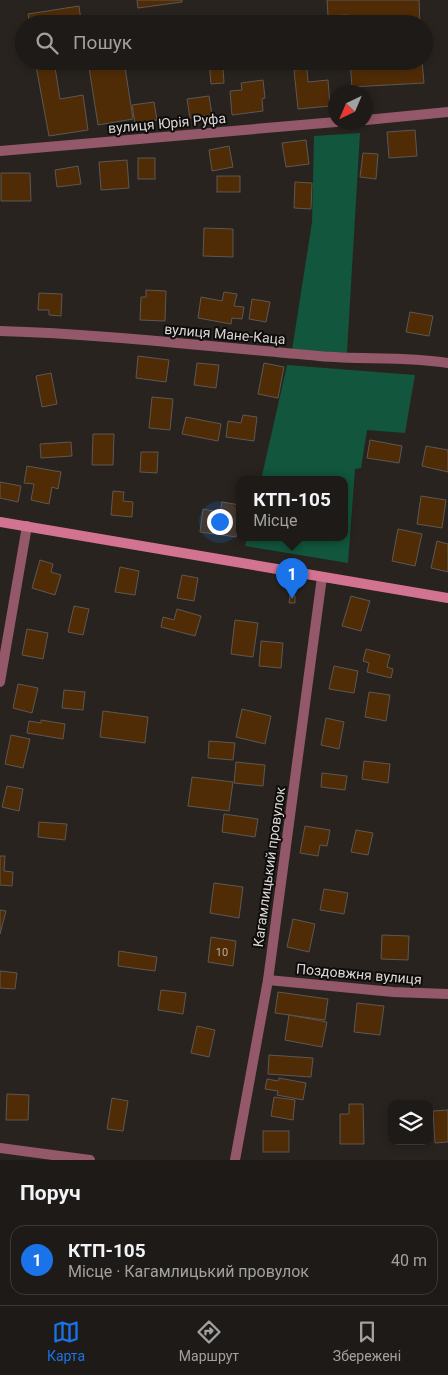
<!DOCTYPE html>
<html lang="uk">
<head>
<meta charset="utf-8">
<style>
  :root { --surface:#1e1a17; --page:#2b2724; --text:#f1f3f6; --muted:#a1a1a1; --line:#3c3836; --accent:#1a73e8 }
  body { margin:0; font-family:Roboto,sans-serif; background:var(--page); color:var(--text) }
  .controls { position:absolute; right:15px; bottom:15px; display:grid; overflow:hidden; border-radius:10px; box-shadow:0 2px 8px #0003 }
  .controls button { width:45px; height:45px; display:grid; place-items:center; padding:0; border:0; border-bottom:1px solid var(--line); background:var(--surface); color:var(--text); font:25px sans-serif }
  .compass { position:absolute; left:328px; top:85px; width:45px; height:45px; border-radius:50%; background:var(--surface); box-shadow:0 2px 8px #0003; rotate:224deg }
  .you { position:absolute; left:219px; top:521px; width:18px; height:18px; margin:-12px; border:4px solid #fff; border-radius:50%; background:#1a73e8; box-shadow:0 0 0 8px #1a73e833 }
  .badge { display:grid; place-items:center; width:32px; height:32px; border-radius:50%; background:var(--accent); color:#fff; font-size:16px; font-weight:700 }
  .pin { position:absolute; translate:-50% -41px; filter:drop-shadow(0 1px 2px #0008) }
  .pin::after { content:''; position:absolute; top:26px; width:18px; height:15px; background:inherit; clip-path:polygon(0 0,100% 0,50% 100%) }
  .popup { position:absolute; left:236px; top:476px; width:112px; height:65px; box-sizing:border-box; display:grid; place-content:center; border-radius:10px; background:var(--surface); filter:drop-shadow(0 1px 4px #0005); font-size:16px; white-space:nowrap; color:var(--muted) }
  .popup b { font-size:19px; color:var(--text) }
  .popup::after { content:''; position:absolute; left:50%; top:100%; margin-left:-10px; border:10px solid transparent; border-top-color:var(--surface) }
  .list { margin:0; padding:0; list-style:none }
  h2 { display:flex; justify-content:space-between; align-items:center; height:65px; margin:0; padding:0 20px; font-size:21px }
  h2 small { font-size:16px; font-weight:400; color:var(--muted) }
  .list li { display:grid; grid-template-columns:32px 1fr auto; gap:15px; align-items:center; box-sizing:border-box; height:70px; margin:0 10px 10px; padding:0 10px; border:1px solid var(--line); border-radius:15px }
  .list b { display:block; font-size:19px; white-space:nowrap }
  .list p { margin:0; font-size:16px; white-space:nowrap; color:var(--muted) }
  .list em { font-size:16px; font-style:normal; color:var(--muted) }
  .icon { flex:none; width:28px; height:28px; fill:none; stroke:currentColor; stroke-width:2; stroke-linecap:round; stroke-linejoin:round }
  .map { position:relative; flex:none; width:448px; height:1160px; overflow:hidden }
  .search { position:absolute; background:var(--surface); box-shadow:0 2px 8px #0003; left:15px; right:15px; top:15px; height:55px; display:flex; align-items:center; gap:12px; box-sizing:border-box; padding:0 18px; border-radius:28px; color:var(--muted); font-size:19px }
  .sheet { height:145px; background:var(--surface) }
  nav { display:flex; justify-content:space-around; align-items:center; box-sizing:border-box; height:70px; border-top:1px solid var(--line); background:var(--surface); font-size:14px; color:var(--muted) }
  nav a { display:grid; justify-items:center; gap:2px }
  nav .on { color:var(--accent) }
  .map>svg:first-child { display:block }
</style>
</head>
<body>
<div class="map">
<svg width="448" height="1160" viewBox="0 0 448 1160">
  <rect width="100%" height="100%" fill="#28231f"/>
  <g fill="#11563d">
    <polygon points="360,133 347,353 292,350 312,222 314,136"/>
    <polygon points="287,365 415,375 405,433 367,430 361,468 355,469 348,563 245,546 247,538 344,538 344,480 261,480"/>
  </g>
  <g fill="#502c06" stroke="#5d5753">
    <polygon points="137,0 182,0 182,2 138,8"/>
    <polygon points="327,0 419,0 420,24 348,24 347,15 328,16"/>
    <polygon points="79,6 81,21 30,24 28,14"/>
    <polygon points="35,61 54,61 60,99 83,95 88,130 49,136"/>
    <polygon points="88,61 124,61 133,119 98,125"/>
    <polygon points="209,61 231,61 232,67 223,68 224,83 211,84"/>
    <polygon points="350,61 422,61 424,83 352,87"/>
    <polygon points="307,69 308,82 328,80 330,106 298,109 294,70"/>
    <polygon points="263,80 265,98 262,99 263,111 232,115 230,91 242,90 241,83"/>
    <polygon points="209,96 212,115 190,118 187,99"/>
    <polygon points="154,102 157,120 135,123 132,105"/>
    <polygon points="415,130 417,156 389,158 387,132"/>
    <polygon points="306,140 309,164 286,167 282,143"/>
    <polygon points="229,146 233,167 212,171 209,150"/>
    <polygon points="363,153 378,154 376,179 360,177"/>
    <rect x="138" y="158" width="17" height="21"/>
    <polygon points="127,160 129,188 101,190 99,162"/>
    <polygon points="78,166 81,184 57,187 55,170"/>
    <polygon points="1,173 30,173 31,201 1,201"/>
    <rect x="217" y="176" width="23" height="16"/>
    <polygon points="295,182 312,183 311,209 294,208"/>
    <polygon points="204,228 233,229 233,257 203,256"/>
    <polygon points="146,290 166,291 165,321 140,320 141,297 146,297"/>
    <polygon points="224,292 237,294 234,306 244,307 242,319 232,318 231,324 198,318 201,297 222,301"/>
    <polygon points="39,293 62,294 61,316 49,315 49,310 38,310"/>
    <polygon points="252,299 270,302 266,322 249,319"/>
    <polygon points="410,312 433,316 429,336 406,332"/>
    <polygon points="138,356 169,360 166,382 136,378"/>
    <polygon points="197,363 219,365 216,388 194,385"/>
    <polygon points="264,363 284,367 278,398 258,394"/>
    <polygon points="51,373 57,404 42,407 36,376"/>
    <polygon points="152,397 173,399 170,430 149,428"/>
    <polygon points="243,415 257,417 254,441 226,437 228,421 241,423"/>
    <polygon points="186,417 221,424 218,441 182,434"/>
    <polygon points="93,434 114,434 113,465 92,465"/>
    <polygon points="370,440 402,446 399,463 367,458"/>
    <polygon points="71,442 72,456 41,458 40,444"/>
    <polygon points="426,446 448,450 448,472 422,466"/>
    <polygon points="141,452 158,452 157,473 140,472"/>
    <polygon points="27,466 61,472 58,489 52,487 49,504 31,500 34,484 24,483"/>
    <polygon points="0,482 21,486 18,502 0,498"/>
    <polygon points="113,491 124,492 123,501 133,502 132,517 111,515"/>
    <polygon points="421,496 446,500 442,528 417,524"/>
    <polygon points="222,502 240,505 236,537 216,534"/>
    <polygon points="203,509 218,512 215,534 200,532"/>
    <polygon points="398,529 422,534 415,566 392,561"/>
    <polygon points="437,541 448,544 448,572 431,568"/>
    <polygon points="40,560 53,564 51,572 61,575 55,595 32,588"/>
    <polygon points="120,567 139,571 135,595 115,592"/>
    <polygon points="182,575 198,578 194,601 177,598"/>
    <polygon points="290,595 295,596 295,603 289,603"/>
    <polygon points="351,596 370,601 361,631 342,626"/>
    <polygon points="74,606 89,609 83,635 68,632"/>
    <polygon points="177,609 201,616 195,636 161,627 163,617 174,620"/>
    <polygon points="235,620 258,623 253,657 231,654"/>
    <polygon points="27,629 48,633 43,659 22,655"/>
    <polygon points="261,641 283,643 281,668 259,666"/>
    <polygon points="366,649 390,655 387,667 393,669 391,678 367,672 369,663 363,661"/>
    <polygon points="334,666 358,671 354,693 329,689"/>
    <polygon points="18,684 38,688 32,713 13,708"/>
    <polygon points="64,690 85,692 83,710 62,708"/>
    <polygon points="369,692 390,695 386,721 365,717"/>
    <polygon points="242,709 271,716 265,744 236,737"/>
    <polygon points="103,711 148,717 145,743 100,737"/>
    <polygon points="326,718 344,722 339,749 321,745"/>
    <polygon points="41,720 65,724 63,739 27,733 29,721 41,723"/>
    <polygon points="11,735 30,739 23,768 5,764"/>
    <polygon points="209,741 235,743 233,760 208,758"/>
    <polygon points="364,761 390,764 388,783 362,779"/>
    <polygon points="236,762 265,765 263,786 234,783"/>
    <polygon points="322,773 347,776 345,790 321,787"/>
    <polygon points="192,777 233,782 229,811 188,806"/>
    <polygon points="7,786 23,789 19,811 2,807"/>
    <polygon points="224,814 258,819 255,837 222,832"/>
    <polygon points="39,822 67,824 65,840 38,837"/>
    <polygon points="305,826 330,830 327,846 320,845 318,856 300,853"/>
    <polygon points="356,830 373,833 368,855 351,852"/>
    <polygon points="0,856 5,856 4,871 13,872 12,886 0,885"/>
    <polygon points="214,883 243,887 239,918 210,913"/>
    <polygon points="324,889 348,893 344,914 320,910"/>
    <polygon points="0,910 6,911 0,934"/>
    <polygon points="293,919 315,924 309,952 287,947"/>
    <polygon points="382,935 409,936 408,960 381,959"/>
    <polygon points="211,937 236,941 233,966 208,962"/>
    <polygon points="119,951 157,957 155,971 118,966"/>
    <polygon points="0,971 17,973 15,989 0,988"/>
    <polygon points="161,990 186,993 183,1014 158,1010"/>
    <polygon points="278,992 328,999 325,1020 275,1013"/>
    <polygon points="357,1003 384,1006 380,1035 354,1032"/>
    <polygon points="289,1015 327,1022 322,1047 285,1040"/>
    <polygon points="197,1026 215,1030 209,1057 191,1053"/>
    <polygon points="269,1055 313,1058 311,1077 268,1074"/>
    <polygon points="279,1078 306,1083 303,1100 277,1095 278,1091 265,1089 267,1079 278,1081"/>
    <polygon points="7,1094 29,1095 28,1120 6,1120"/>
    <polygon points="274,1097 295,1100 293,1120 271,1116"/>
    <polygon points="112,1098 128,1101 123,1131 107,1129"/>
    <polygon points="349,1104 363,1104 364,1144 340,1144 340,1114 349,1114"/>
    <polygon points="448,1110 448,1142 435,1143 433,1111"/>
    <rect x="389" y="1111" width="3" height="26"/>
    <rect x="263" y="1131" width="26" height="21"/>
  </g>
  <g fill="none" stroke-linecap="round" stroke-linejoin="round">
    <g stroke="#935869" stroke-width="10">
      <polyline points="366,120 448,112"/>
      <polyline points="0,151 336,122"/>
      <path d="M0,331c107,3 213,16 319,25 43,4 86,0 129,7"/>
      <polyline points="0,682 27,526"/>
      <polyline points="268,980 393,992 448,994"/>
      <polyline points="0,1148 90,1160"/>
      <polyline points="235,1160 268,980 322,577"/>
    </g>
    <polyline stroke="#d27491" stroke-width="10" points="0,522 448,598"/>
  </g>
  <g text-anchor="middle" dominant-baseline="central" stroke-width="4" stroke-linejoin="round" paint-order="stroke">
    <g font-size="11" fill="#b8aca1">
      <text x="222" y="952">10</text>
    </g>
    <g font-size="14" fill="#dbd7d5" stroke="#0f0d0b">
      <text transform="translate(167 123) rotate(-5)">вулиця Юрія Руфа</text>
      <text transform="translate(225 334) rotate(5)">вулиця Мане-Каца</text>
      <text transform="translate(269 867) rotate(-82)">Кагамлицький провулок</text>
      <text transform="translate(359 974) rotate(5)">Поздовжня вулиця</text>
    </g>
  </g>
</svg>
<div class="controls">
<button><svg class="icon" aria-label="layers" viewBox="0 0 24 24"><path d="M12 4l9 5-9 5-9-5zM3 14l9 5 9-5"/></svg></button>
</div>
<svg class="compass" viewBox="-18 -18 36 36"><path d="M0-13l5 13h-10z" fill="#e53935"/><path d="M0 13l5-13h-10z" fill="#a1a1a1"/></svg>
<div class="you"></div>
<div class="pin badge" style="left:292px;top:599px">1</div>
<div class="popup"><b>КТП-105</b>Місце</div>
<div class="search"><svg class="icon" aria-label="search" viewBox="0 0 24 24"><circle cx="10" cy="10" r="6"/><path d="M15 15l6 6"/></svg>Пошук</div>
</div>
<section class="sheet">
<h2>Поруч<small></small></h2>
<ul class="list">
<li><span class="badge">1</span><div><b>КТП-105</b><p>Місце · Кагамлицький провулок</p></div><em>40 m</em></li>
</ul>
</section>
<nav>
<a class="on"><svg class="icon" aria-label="map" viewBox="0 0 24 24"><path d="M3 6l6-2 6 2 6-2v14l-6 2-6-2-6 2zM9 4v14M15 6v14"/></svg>Карта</a>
<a><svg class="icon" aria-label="directions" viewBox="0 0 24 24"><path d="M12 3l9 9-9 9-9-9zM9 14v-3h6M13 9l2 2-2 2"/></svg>Маршрут</a>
<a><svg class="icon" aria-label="saved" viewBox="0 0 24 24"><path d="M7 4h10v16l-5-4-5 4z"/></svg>Збережені</a>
</nav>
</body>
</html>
